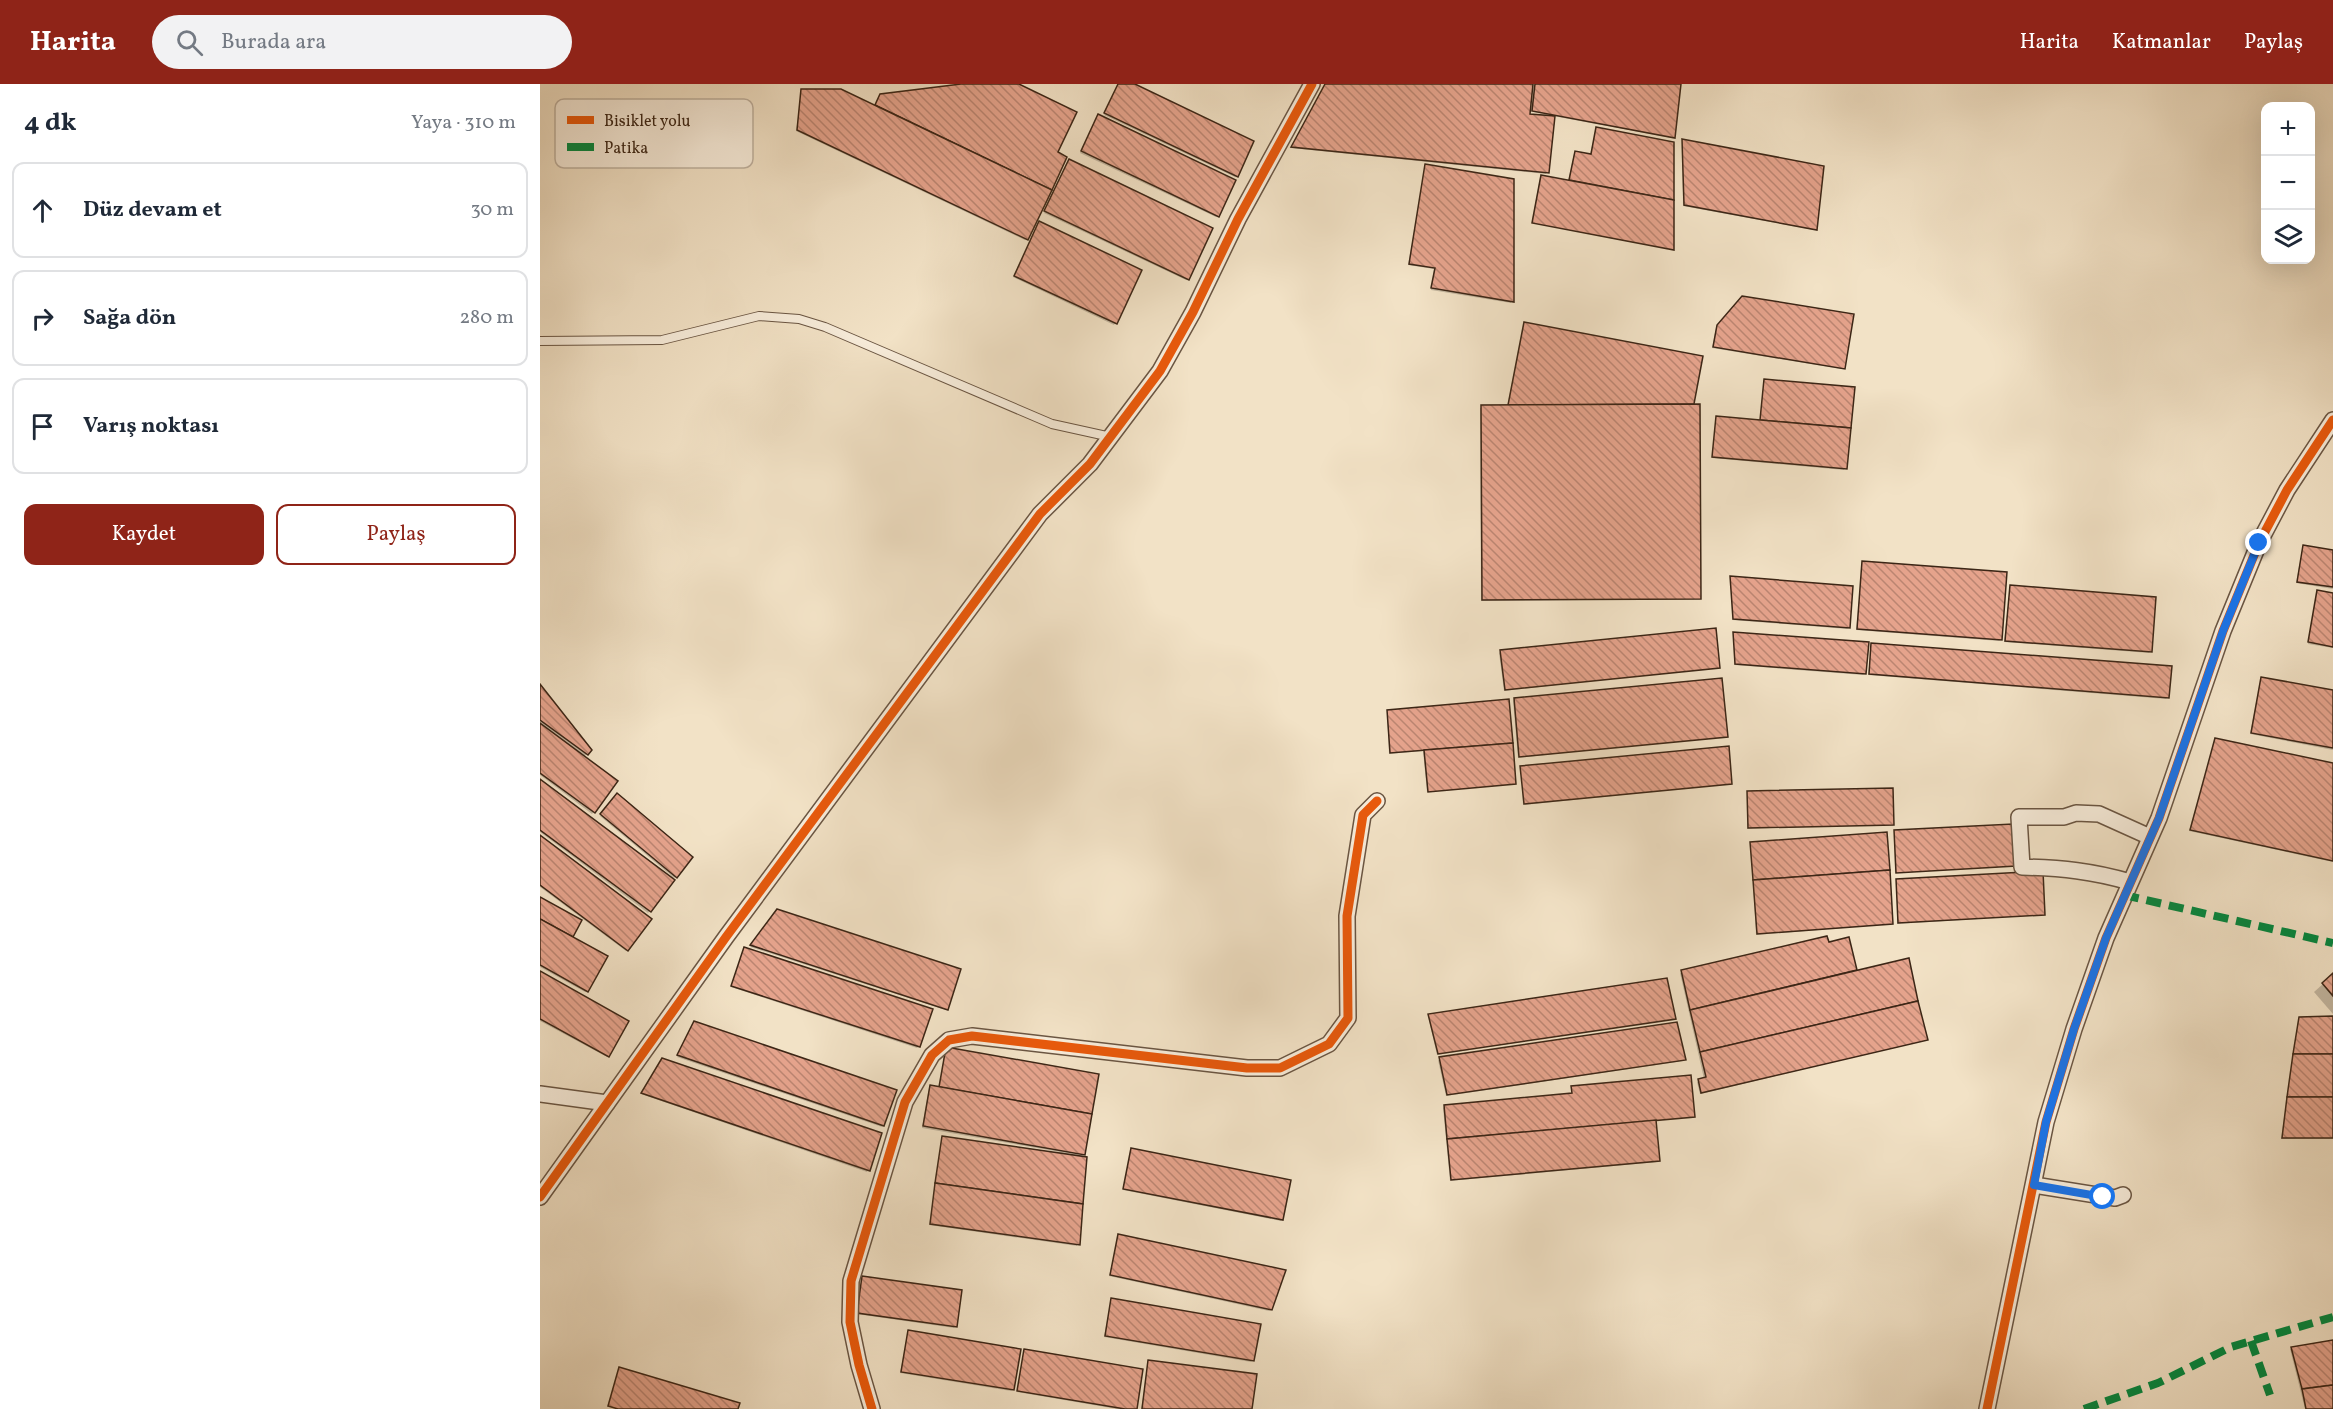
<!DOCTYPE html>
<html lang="tr">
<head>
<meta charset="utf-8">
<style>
  :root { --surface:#fff; --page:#f2f2f3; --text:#1f2937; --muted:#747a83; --line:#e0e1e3; --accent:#8f2418 }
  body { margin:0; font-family:Vollkorn,serif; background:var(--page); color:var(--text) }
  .controls { position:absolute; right:18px; top:18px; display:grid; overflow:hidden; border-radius:12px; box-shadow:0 6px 24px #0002 }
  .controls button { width:54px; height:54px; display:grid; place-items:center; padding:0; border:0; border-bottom:2px solid var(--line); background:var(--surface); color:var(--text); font:30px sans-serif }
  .stop { position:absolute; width:18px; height:18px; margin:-14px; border:4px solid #1a73e8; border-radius:50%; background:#fff }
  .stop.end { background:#1a73e8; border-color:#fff; box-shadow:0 2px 6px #0008 }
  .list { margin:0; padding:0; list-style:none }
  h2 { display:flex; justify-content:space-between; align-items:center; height:78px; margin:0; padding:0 24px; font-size:26px }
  h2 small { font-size:20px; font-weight:400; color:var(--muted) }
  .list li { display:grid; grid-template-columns:39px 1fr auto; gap:18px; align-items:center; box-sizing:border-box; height:96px; margin:0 12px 12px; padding:0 12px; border:2px solid var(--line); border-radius:12px }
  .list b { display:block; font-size:22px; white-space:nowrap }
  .list em { font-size:20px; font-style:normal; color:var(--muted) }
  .actions { display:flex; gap:12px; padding:18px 24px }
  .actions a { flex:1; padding:14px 0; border:2px solid var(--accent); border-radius:12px; text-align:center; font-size:21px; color:var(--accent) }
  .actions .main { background:var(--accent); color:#fff }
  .icon { flex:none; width:33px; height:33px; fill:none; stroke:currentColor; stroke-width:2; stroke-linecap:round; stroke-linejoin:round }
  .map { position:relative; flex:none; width:1793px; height:1325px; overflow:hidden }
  header { display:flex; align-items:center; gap:36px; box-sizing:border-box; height:84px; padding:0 30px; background:var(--accent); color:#fff }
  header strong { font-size:28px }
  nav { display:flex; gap:33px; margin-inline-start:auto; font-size:21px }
  .search { width:420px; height:54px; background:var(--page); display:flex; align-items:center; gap:15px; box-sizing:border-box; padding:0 21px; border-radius:33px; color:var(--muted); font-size:22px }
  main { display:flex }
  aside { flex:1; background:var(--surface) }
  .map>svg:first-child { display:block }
</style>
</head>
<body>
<header>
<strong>Harita</strong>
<div class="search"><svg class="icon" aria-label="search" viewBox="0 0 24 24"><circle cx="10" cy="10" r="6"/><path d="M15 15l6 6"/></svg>Burada ara</div>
<nav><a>Harita</a><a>Katmanlar</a><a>Paylaş</a></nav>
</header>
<main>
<aside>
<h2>4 dk<small>Yaya · 310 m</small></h2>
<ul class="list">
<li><svg class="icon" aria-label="ahead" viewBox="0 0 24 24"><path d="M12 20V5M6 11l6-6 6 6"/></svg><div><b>Düz devam et</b></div><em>30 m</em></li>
<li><svg class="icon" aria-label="right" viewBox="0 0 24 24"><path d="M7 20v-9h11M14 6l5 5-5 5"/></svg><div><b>Sağa dön</b></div><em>280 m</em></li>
<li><svg class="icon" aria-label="arrive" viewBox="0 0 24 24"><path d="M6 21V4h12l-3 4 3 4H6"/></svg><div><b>Varış noktası</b></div></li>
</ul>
<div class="actions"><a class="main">Kaydet</a><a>Paylaş</a></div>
</aside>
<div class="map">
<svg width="1793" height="1325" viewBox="0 0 1793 1325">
  <defs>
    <pattern id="building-back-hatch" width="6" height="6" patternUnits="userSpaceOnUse" patternTransform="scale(1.5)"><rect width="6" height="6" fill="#e5a38c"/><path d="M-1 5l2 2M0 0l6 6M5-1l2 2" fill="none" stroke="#bb8571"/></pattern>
  </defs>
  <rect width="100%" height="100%" fill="#f2e2c6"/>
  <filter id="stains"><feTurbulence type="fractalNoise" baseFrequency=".00333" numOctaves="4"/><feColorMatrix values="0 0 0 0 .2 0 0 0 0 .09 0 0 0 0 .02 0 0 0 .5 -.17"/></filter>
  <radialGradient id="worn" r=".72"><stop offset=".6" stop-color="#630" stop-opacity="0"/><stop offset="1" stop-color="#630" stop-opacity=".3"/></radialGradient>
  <g fill="#0003" fill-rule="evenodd">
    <polygon points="432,0 475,0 516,69 525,73 485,156 256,47 262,7 334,23 339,14"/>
    <polygon points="579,0 591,0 696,92 695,93 564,31"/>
    <path d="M786,0h353l-7,54 -119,-22 -7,58 -255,-26zM989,27l17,4 -1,2 -16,-2z"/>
    <polygon points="557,34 677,132 676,133 540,69"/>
    <polygon points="1056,44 1133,59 1133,164 992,137 1000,94 1001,93 1028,98 1034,70 1035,69 1050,71"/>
    <polygon points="1142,57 1275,145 1274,146 1143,122"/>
    <polygon points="529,77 648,195 646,196 504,129"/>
    <polygon points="886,82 973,97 971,219 891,206 894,185 868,181"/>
    <polygon points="498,140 600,187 574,241 473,193"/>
    <polygon points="1202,213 1304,284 1302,285 1172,264 1176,244"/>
    <polygon points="984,240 1161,274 1152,321 1158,515 941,517 940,324 967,323"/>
    <polygon points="1225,296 1305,384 1304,386 1172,374 1177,334 1220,338"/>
    <polygon points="1763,462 1793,467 1793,505 1756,499"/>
    <polygon points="1323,478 1461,556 1459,557 1316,546"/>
    <polygon points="1191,494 1309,544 1307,545 1192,536"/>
    <polygon points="1470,503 1611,567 1609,569 1464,558"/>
    <polygon points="1778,507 1793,510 1793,564 1768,560"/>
    <polygon points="1194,549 1325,590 1323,591 1194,581"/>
    <polygon points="1332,560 1628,613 1626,615 1328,591"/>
    <polygon points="961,567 1178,583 964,607 959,569"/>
    <polygon points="1721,594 1793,608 1793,666 1710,650"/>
    <polygon points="0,602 50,666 44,673 76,697 52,730 0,691"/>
    <polygon points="974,615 1186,652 978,674 973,617"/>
    <polygon points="847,627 974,699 887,708 883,667 849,670"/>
    <polygon points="1676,655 1793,681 1793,778 1649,747"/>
    <polygon points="981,684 1191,700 983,721"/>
    <polygon points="0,697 133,796 108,829 0,748"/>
    <polygon points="1208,709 1352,740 1207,745"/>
    <polygon points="77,711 151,774 134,794 60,732"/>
    <polygon points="1354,747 1474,782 1355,789"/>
    <polygon points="0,752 110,835 86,867 0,803"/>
    <polygon points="1211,759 1352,840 1216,851"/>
    <polygon points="1357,796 1504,831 1357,840"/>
    <polygon points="0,815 31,853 47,907 45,908 0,883"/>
    <polygon points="235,828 407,925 406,926 210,863"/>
    <polygon points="1308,854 1316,888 1386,956 1160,1010 1157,998 1164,995 1140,889"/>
    <polygon points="204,865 379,962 377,964 191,903"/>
    <polygon points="0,889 68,972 67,973 0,937"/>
    <polygon points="1793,891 1793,930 1774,908"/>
    <polygon points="889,931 1135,934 897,971 888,932"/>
    <polygon points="1793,934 1793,1055 1741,1055 1758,937"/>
    <polygon points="153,940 343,1042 342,1043 137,973"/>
    <polygon points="1136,940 1144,976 1143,977 906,1012 898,976"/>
    <polygon points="405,966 544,1070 540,1074 545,1074 537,1162 389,1141 403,1054 518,1070 519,1068 382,1044 389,1004 399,1004"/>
    <polygon points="121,977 328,1086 327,1088 101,1010"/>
    <polygon points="1032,1004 1153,1032 1115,1037 1117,1078 910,1097 903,1024 905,1022 1031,1011"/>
    <polygon points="591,1066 742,1135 741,1137 583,1106"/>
    <polygon points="579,1152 731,1225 729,1227 569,1192"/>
    <polygon points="323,1193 416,1242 414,1244 316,1230"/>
    <polygon points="571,1216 713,1276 711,1278 564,1253"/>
    <polygon points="368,1248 473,1306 471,1307 360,1289"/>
    <polygon points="1793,1258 1793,1325 1765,1325 1750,1265"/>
    <polygon points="484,1267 595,1325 577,1325 477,1308"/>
    <polygon points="609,1278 711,1325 601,1325"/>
    <polygon points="79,1285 197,1325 67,1323"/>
  </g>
  <g fill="url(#building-back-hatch)" stroke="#3c2616" stroke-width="1.5">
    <polygon points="421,0 479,0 537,28 518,68 527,73 512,106 335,21 340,10"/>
    <polygon points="578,0 595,0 714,57 698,93 564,29"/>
    <polygon points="785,0 993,0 990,30 1015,32 1009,89 751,63"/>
    <polygon points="995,0 1141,0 1135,54 992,27"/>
    <polygon points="261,5 301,5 512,106 488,156 257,46"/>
    <polygon points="558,30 696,96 679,133 541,67"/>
    <polygon points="1056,43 1134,58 1134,116 1029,96 1035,67 1051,70"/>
    <polygon points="1142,55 1284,82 1277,146 1144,121"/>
    <polygon points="529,75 673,144 649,196 504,127"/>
    <polygon points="885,80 974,95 974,218 891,204 895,184 869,180"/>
    <polygon points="1001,91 1134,116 1134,166 992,139"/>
    <polygon points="499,137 602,186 577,240 474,192"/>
    <polygon points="1202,212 1314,230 1305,285 1173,263 1177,241"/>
    <polygon points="984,238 1163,272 1154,320 968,321"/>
    <polygon points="1224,295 1315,303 1311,344 1220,336"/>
    <polygon points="1160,320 1161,515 942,516 941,321"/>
    <polygon points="1176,332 1311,344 1307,385 1172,373"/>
    <polygon points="1763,461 1793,466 1793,503 1757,498"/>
    <polygon points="1322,477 1467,488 1462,556 1317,545"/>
    <polygon points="1190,492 1313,502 1310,544 1193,535"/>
    <polygon points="1470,501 1616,513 1612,568 1465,557"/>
    <polygon points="1777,506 1793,509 1793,563 1768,558"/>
    <polygon points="1176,544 1180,584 965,606 960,566"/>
    <polygon points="1193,548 1329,558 1326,590 1195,580"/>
    <polygon points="1331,559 1632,582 1629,614 1329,590"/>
    <polygon points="1721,593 1793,606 1793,664 1711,649"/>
    <polygon points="1182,594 1188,653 979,673 974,614"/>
    <polygon points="0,600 52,666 48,671 0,636"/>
    <polygon points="969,615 973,659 850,669 847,626"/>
    <polygon points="0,639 78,697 55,729 0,689"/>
    <polygon points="1675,654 1793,679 1793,777 1650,746"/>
    <polygon points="973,659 976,700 888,708 884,666"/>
    <polygon points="1189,662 1192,700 984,720 980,682"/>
    <polygon points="0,695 135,796 111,828 0,746"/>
    <polygon points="1353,704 1354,741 1208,744 1207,707"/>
    <polygon points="77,709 153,773 137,794 60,730"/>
    <polygon points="1473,740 1476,782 1356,789 1354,746"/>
    <polygon points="1347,748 1350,786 1213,796 1210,758"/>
    <polygon points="0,751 112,835 88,867 0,801"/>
    <polygon points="1350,786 1353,840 1217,850 1213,796"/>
    <polygon points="1503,787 1505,831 1358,839 1356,795"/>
    <polygon points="0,813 42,836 33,853 0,835"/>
    <polygon points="237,825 421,885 408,926 210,861"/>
    <polygon points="0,835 68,872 48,908 0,881"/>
    <polygon points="1287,852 1289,858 1309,853 1317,886 1150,926 1141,886"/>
    <polygon points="204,863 393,925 380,963 191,902"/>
    <polygon points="1369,874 1378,917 1160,968 1150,926"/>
    <polygon points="0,887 89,937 69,973 0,935"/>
    <polygon points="1793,889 1793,912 1782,899"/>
    <polygon points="1127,894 1136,935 898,970 888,930"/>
    <polygon points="1378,917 1388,956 1161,1009 1158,995 1166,993 1160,968"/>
    <polygon points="1793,932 1793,970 1753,970 1759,933"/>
    <polygon points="154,937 357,1006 344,1042 137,971"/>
    <polygon points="1137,938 1146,976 907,1011 899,973"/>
    <polygon points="406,963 559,990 552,1030 399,1003"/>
    <polygon points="1753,970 1793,970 1793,1013 1747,1013"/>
    <polygon points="122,974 342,1049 330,1087 101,1009"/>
    <polygon points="1151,991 1155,1033 907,1055 904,1021 1032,1009 1031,1002"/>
    <polygon points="390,1001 552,1030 545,1071 383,1042"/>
    <polygon points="1747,1013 1793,1013 1793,1054 1742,1054"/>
    <polygon points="1116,1036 1120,1077 911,1096 907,1055"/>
    <polygon points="402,1052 547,1073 543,1120 395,1099"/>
    <polygon points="591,1064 751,1096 743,1136 583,1105"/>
    <polygon points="395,1099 543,1120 540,1161 390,1140"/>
    <polygon points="578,1150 746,1186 732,1226 570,1191"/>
    <polygon points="322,1192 422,1206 417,1243 317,1229"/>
    <polygon points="571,1214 721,1240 714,1277 565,1252"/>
    <polygon points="368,1246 481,1265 474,1306 361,1288"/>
    <polygon points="1793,1256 1793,1301 1762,1305 1751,1263"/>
    <polygon points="484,1265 603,1285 597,1325 585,1325 477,1307"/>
    <polygon points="608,1276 717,1290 712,1325 602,1325"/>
    <polygon points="79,1283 200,1319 198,1325 78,1325 68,1322"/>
    <polygon points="1793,1301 1793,1325 1766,1325 1762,1305"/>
  </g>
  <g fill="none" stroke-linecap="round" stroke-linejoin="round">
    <g stroke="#6a5542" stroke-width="10">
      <polyline id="lane" points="0,257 122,256 219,232 259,235 285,243 512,340 571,353"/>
    </g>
    <g stroke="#6a5542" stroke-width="18">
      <g id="street">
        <path d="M1590,798c-38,-11 -68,-14 -108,-15l-3,-50h45l12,-4 23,1 51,23"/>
        <polyline points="0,1010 67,1019"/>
        <polyline points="1494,1101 1575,1114 1583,1111"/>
        <polyline points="0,1113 186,853 500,430 550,380 620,287 653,228 698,135 772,0"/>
        <polyline points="332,1325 319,1281 310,1238 311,1197 365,1018 392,971 409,956 432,952 707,984 740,984 789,960 808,934 807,832 823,731 837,717"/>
        <polyline points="1447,1325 1506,1038 1534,945 1566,854 1619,734 1683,547 1719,459 1747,406 1793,336"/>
      </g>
    </g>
    <use href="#lane" stroke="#f7ecda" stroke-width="8"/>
    <use href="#street" stroke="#f7ecda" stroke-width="15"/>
    <g stroke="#00873e" stroke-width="8" stroke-dasharray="15 8" stroke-linecap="butt">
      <polyline points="1584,811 1793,859"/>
      <polyline points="1711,1257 1730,1311"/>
      <polyline points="1544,1325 1618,1299 1691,1263 1793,1233"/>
    </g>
    <g stroke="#f7ecda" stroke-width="13">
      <g id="cycleway">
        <polyline points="0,1113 186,853 500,430 550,380 620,287 653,228 698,135 772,0"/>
        <polyline points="332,1325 319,1281 310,1238 311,1197 365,1018 392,971 409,956 432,952 707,984 740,984 789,960 808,934 807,832 823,731 837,717"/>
        <polyline points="1447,1325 1506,1038 1534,945 1566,854 1619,734 1683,547 1719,459 1747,406 1793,336"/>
      </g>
    </g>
    <use href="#cycleway" stroke="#e8590c" stroke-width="9"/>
  </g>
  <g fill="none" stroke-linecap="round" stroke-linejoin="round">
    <polyline stroke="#1a73e8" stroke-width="8" points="1563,1113 1494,1101 1506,1038 1534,945 1566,854 1619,734 1683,547 1719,459"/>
  </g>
  <rect x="15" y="15" width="198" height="69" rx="9" fill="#f7ecda" stroke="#bfb19f" stroke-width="1.5"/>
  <rect x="27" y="32" width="27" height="8" fill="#e8590c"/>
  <rect x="27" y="59" width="27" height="8" fill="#00873e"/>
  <g font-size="16" fill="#3c2616">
    <text x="64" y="42">Bisiklet yolu</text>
    <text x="64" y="69">Patika</text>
  </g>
  <rect width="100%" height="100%" filter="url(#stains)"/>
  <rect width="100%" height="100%" fill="url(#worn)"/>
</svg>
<div class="controls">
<button>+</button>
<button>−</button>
<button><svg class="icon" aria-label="layers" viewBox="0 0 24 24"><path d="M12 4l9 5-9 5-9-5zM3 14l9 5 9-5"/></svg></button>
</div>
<div class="stop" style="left:1563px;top:1113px"></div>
<div class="stop end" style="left:1719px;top:459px"></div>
</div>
</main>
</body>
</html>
